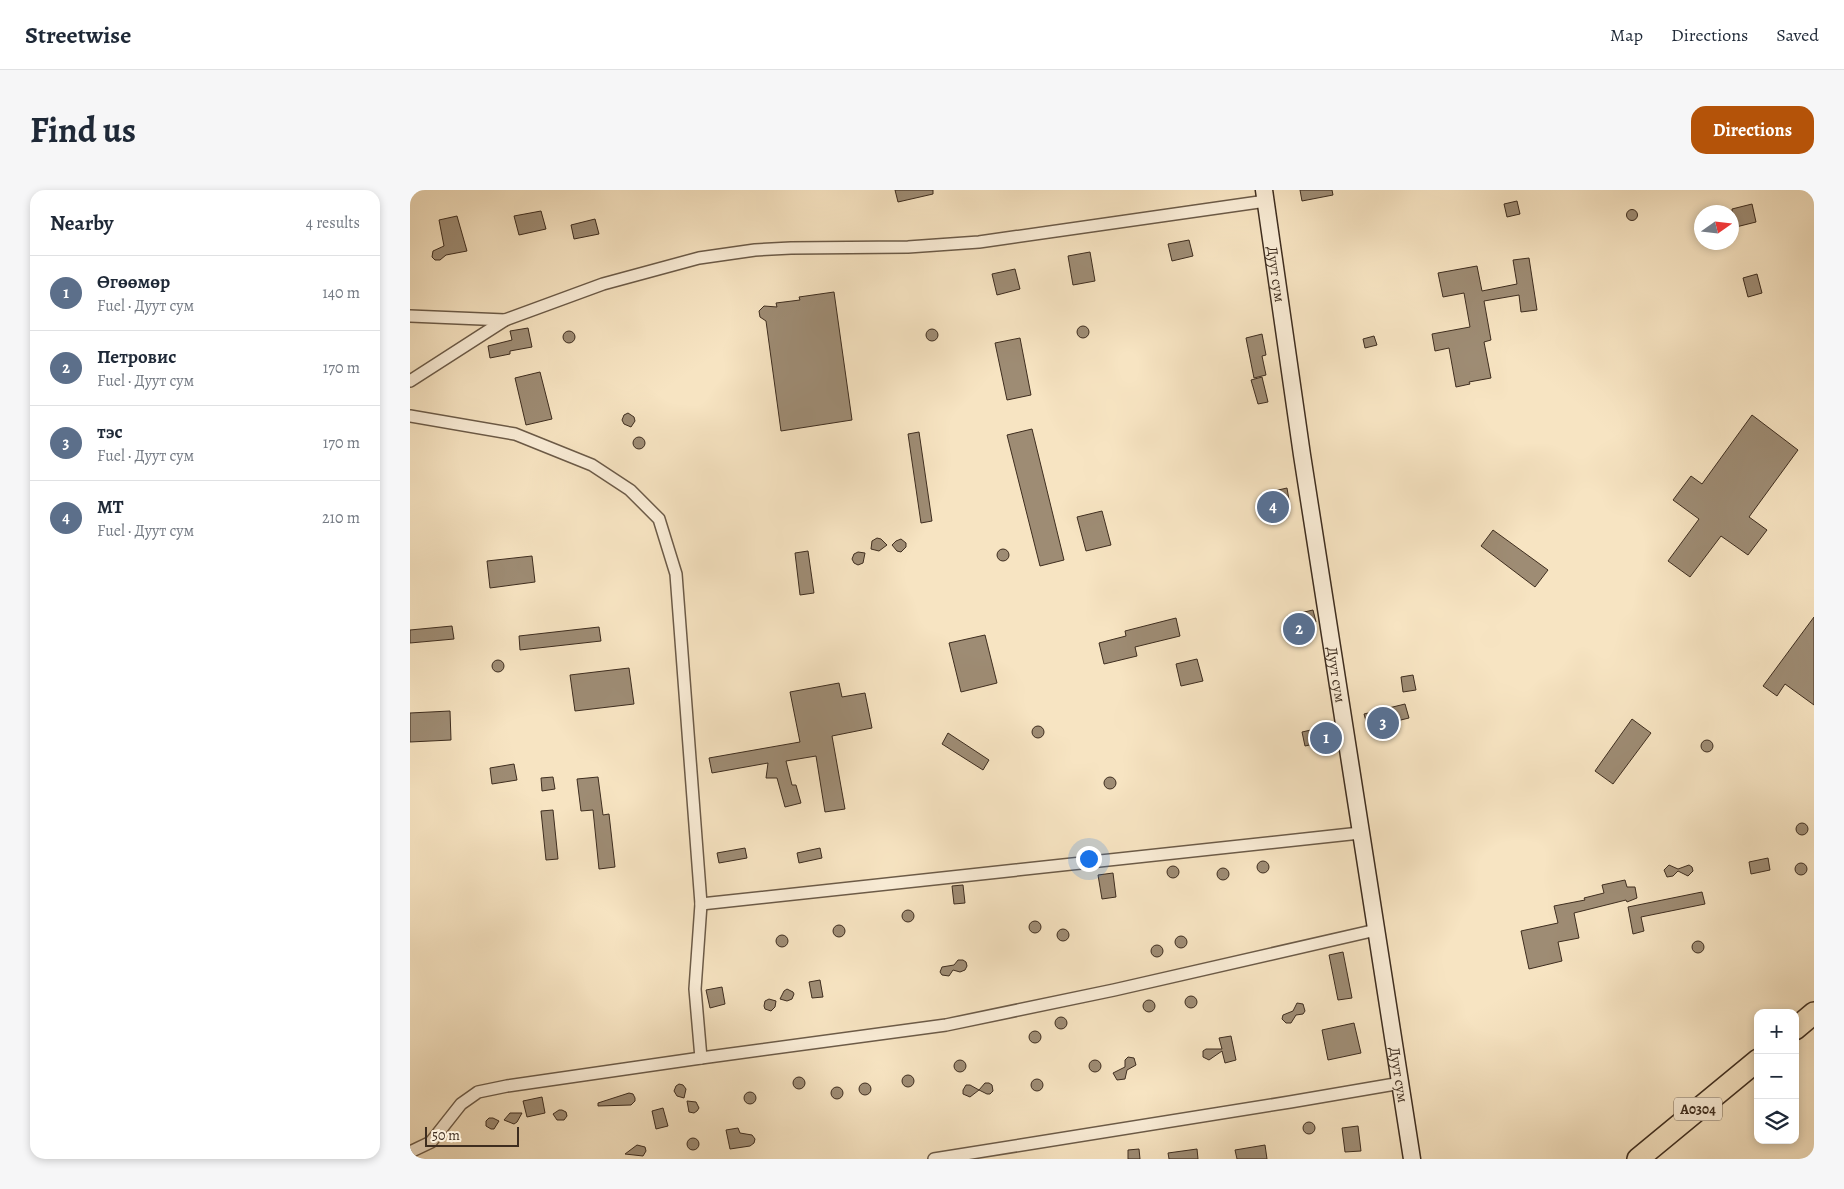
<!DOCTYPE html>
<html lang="en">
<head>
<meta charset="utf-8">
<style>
  :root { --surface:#fff; --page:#f6f6f7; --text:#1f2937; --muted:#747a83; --line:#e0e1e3; --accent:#b45309 }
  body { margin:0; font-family:Alegreya,serif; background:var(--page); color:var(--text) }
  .controls { position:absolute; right:15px; bottom:15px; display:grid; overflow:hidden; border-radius:10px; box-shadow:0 2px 8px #0003 }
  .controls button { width:45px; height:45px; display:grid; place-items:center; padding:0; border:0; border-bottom:1px solid var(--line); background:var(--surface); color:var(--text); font:25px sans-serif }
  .compass { position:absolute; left:1284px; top:15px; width:45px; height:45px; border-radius:50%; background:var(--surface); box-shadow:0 2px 8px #0003; rotate:76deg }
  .scale { position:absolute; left:15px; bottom:12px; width:94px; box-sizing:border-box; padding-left:5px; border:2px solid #3e2d1f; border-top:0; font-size:14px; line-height:18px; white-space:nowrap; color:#3e2d1f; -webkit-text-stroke:4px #faedd7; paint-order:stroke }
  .you { position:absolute; left:678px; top:668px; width:18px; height:18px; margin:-12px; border:4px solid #fff; border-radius:50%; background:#1a73e8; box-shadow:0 0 0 8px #1a73e833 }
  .badge { display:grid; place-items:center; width:32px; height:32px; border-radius:50%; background:var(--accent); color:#fff; font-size:16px; font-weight:700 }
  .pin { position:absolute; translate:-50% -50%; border:2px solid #fff; box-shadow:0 1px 5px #0006 }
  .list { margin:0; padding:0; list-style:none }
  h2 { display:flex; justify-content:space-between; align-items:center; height:65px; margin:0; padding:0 20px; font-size:21px }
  h2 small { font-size:16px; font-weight:400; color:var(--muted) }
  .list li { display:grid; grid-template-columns:32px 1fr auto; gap:15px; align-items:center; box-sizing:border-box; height:75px; padding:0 20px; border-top:1px solid var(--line) }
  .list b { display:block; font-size:19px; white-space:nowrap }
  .list p { margin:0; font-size:16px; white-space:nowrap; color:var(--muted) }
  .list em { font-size:16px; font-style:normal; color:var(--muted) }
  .icon { flex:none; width:28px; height:28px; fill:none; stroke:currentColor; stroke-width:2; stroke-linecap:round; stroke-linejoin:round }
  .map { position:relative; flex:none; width:1404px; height:969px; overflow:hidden; border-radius:15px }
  header { display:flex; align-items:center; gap:30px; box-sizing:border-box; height:70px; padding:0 25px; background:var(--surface); border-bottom:1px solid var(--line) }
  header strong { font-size:24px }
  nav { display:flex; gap:28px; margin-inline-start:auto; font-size:18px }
  .intro { display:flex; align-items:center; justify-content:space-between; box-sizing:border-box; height:120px; padding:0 30px }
  h1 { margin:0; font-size:35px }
  .button { padding:12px 22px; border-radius:15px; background:var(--accent); color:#fff; font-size:18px; font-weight:700 }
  main { display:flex; gap:30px; padding:0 30px }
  aside { flex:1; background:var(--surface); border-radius:15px; box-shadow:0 2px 8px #0003 }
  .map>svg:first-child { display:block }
</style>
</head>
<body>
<header>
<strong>Streetwise</strong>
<nav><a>Map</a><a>Directions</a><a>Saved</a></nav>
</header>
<div class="intro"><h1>Find us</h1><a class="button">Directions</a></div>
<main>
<aside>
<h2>Nearby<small>4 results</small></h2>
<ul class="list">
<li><span class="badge" style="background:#5c6f8a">1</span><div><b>Өгөөмөр</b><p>Fuel · Дуут сум</p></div><em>140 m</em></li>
<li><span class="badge" style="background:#5c6f8a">2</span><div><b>Петровиc</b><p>Fuel · Дуут сум</p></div><em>170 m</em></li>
<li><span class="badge" style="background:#5c6f8a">3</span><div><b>тэс</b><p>Fuel · Дуут сум</p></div><em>170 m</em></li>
<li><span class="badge" style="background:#5c6f8a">4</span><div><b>MT</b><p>Fuel · Дуут сум</p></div><em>210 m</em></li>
</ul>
</aside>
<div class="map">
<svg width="1404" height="969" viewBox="0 0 1404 969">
  <rect width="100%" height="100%" fill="#f7e4c2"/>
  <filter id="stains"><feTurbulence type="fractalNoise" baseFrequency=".004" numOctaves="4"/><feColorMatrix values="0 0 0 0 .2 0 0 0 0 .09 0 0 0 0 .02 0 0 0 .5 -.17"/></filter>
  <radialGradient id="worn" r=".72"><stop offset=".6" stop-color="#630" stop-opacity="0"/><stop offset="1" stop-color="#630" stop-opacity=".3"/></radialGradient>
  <g fill="#9e8c74" stroke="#3e2d1f">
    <polygon points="485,0 523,0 523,4 488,12"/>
    <polygon points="890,0 922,0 923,5 892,11"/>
    <polygon points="1107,11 1110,24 1097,27 1094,14"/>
    <polygon points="1342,14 1346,32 1322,38 1322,19"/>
    <circle cx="1222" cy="25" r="5.5"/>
    <polygon points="131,21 136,39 109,45 104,26"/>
    <polygon points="47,26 57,61 36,65 30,70 25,70 22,67 23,61 34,56 29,30"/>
    <polygon points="185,29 189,44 164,49 161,35"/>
    <polygon points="779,50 783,66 762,71 758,54"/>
    <polygon points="680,62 685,91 663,95 658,66"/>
    <polygon points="1119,68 1127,120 1111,122 1109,105 1074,111 1081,150 1074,152 1081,188 1059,192 1060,194 1046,197 1039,158 1025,161 1022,144 1060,137 1054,103 1033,107 1028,83 1067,76 1072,101 1107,94 1103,70"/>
    <polygon points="605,79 610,99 587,105 582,84"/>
    <polygon points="1347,84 1352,103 1338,107 1333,88"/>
    <polygon points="424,102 442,230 371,241 356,131 350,127 349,121 354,116 367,117 366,113 390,110 389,107"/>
    <circle cx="673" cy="142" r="6"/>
    <polygon points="118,138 122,157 100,161 100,164 80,168 78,156 102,150 100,141"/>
    <circle cx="522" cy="145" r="6"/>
    <circle cx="159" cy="147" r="6"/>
    <polygon points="852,144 856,165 852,166 856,185 844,188 836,148"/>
    <polygon points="964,146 967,155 955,158 953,149"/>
    <polygon points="610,148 621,205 597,210 585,153"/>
    <polygon points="130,182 142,229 116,235 105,188"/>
    <polygon points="852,187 858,212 848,214 841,190"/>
    <polygon points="218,223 224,227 225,231 221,237 214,234 212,230 214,225"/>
    <polygon points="1342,225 1388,260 1339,327 1357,340 1338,365 1311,346 1280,387 1258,371 1289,329 1263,310 1281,286 1292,294"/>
    <polygon points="622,239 654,370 630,376 597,245"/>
    <polygon points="509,242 522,331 511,333 498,244"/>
    <circle cx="229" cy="253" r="6"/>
    <polygon points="877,298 879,310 854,316 851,304"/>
    <polygon points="692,321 701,355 676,361 667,327"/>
    <polygon points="1083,340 1138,380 1125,397 1071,356"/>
    <polygon points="467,348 471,349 477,355 469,361 461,359 462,351"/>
    <polygon points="491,349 496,353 496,357 491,362 487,361 482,355 486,351"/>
    <circle cx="593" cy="365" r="6"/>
    <polygon points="398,361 404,403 390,405 385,363"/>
    <polygon points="448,362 455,363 453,373 448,375 444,373 442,369 444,364"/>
    <polygon points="122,366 125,392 80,398 77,371"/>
    <polygon points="903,420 906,432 880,438 877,426"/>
    <polygon points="1404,427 1404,515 1375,494 1367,506 1353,496"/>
    <polygon points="766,428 770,446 725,457 727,466 694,474 689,453 716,446 715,441"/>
    <polygon points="42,436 44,449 0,453 0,440"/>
    <polygon points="189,437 191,451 110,460 109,446"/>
    <polygon points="575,445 587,493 551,502 539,453"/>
    <polygon points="787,469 793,491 771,496 766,474"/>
    <circle cx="88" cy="476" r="6"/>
    <polygon points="219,478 224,514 165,521 160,485"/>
    <polygon points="1003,485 1006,500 993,502 991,487"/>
    <polygon points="429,493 432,507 455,503 462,538 422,546 435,619 415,622 406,566 376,571 382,595 386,595 391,613 375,617 367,588 356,588 358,573 302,583 299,568 390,552 380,502"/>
    <polygon points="995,514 999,528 958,538 954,524"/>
    <polygon points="40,521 41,550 0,552 0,523"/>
    <polygon points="1222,529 1241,543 1203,594 1185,581"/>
    <polygon points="919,536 922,550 895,556 892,542"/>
    <circle cx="628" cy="542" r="6"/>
    <polygon points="538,543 579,570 573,580 532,554"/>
    <circle cx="1297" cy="556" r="6"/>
    <polygon points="104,574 107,590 82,594 80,578"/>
    <polygon points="143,587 145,599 132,601 131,588"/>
    <polygon points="188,587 193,625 199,624 205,677 189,679 183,620 171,621 167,589"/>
    <circle cx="700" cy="593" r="6"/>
    <polygon points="143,620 148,669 136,670 131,621"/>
    <circle cx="1392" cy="639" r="6"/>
    <polygon points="335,658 337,668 309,673 307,663"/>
    <polygon points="410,658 412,668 389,673 387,663"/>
    <polygon points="1358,668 1360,680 1341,684 1339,672"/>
    <circle cx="853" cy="677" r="6"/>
    <circle cx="1391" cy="679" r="6"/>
    <polygon points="1259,675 1268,679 1279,675 1282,677 1283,681 1278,686 1268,681 1263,686 1257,687 1254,680"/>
    <circle cx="763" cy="682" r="6"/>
    <circle cx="813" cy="684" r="6"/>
    <polygon points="703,683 706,707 692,709 688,685"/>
    <polygon points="1215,690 1217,697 1225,697 1227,708 1217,712 1216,710 1164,723 1169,748 1148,752 1152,771 1119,779 1111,741 1148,733 1144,716 1175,710 1174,708 1194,703 1192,695"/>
    <polygon points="553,695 555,713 544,714 542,696"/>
    <polygon points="1292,702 1295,714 1231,727 1234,741 1223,744 1218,717"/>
    <circle cx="498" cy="726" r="6"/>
    <circle cx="625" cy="737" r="6"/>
    <circle cx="429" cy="741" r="6"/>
    <circle cx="653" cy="745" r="6"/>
    <circle cx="372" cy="751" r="6"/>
    <circle cx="771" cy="752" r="6"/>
    <circle cx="1288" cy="757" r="6"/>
    <circle cx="747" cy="761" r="6"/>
    <polygon points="933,762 942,808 928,810 919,765"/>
    <polygon points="548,770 553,770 556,772 557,776 555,780 550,782 543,780 539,786 532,785 530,782 532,777 544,775"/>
    <polygon points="410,790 413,807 402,808 399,792"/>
    <polygon points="312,797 315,814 300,818 296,800"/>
    <polygon points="377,799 383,802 384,804 382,809 377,811 370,809 374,801"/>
    <circle cx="781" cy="812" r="6"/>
    <polygon points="359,809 366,811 365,817 361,821 355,819 354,816 355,811"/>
    <circle cx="739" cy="816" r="6"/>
    <polygon points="887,813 893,814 895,821 893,824 886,825 881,833 876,833 872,829 873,825 883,821"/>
    <circle cx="651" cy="833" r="6"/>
    <polygon points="944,833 951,863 918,870 912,840"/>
    <circle cx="625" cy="847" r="6"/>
    <polygon points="821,846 826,870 815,873 812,861 799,870 793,867 793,861 796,859 812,859 809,848"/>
    <polygon points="718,867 724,868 726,875 717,880 715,889 707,890 703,883 715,877 715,870"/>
    <circle cx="685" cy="876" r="6"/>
    <circle cx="550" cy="876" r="6"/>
    <circle cx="498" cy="891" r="6"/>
    <circle cx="389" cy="893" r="6"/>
    <circle cx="627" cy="895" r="6"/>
    <polygon points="575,893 579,893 582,895 583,901 580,904 577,904 569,900 560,907 553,904 553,900 556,895 560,895 569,900"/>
    <circle cx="455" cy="899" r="6"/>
    <polygon points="269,894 273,895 276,899 274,908 267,906 264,901 266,896"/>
    <circle cx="427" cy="903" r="6"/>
    <circle cx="340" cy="908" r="6"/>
    <polygon points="219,903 223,904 225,908 225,911 221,915 188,916 188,913"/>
    <polygon points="132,907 135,923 117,927 113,911"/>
    <polygon points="277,911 286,912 289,918 287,921 284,923 279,922"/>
    <polygon points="253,918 258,936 246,939 242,921"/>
    <polygon points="149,920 152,920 156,922 157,926 154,930 147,930 143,924"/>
    <polygon points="100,923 112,923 107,932 104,934 94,930"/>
    <polygon points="79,928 83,928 89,931 84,939 81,939 76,936 76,931"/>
    <circle cx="899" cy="938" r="6"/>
    <polygon points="948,936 951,961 935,962 932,938"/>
    <polygon points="328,938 330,943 342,945 345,949 344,953 340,956 320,959 316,940"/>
    <circle cx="283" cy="954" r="6"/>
    <polygon points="227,955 235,957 236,961 233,966 215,964"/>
    <polygon points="855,955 857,969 827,969 825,960"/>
    <polygon points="729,959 730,969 718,969 718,960"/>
    <polygon points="787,959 788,969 759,969 758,963"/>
  </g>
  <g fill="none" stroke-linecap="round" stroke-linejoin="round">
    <g stroke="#6c5b48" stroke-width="14">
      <g id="street">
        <polyline points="0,126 95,130"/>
        <polyline points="0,191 95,130 193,94 289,68 345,60 381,58 498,57 569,52 856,11"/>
        <polyline points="0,226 105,244 182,275 220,300 249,329 266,384 291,714 285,799 291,868 536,835 704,800 966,740"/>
        <polyline points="291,714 950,643"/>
        <polyline points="0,962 21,952 51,914 68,902 97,896 291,868"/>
        <polyline points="524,969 880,912 991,893"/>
      </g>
    </g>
    <g stroke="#3e2d1f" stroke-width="19">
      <g id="secondary">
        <path id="s1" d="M854,0l38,265 110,704"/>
      </g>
    </g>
    <g stroke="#3e2d1f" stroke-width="24">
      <g id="highway">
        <polyline points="1385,839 1404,823"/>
        <polyline points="1228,969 1348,870"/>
      </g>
    </g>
    <use href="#street" stroke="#faedd7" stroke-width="11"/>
    <use href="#secondary" stroke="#faedd7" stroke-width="16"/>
    <use href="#highway" stroke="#f7e4c2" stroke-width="21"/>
  </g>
  <g text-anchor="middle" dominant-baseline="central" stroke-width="4" stroke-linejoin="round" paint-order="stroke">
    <rect fill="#faedd7" stroke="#766756" stroke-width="1" x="1264" y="907.5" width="48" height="23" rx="4"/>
    <g font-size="14" font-weight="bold" fill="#3e2d1f">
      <text x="1288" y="919">A0304</text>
    </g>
    <g font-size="15" fill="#3e2d1f" stroke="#faedd7">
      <text stroke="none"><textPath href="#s1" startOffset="85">Дуут сум</textPath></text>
      <text stroke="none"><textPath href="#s1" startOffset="490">Дуут сум</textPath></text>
      <text stroke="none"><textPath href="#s1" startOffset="895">Дуут сум</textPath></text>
    </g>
  </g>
  <rect width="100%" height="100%" filter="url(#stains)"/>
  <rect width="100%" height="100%" fill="url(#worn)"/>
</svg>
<div class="controls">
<button>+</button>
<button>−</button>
<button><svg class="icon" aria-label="layers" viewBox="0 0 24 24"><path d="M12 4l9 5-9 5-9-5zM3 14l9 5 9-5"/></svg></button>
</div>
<svg class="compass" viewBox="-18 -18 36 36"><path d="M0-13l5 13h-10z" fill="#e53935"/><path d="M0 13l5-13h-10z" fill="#747a83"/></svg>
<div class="scale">50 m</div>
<div class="you"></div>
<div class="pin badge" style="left:916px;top:548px;background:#5c6f8a">1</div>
<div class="pin badge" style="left:889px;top:439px;background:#5c6f8a">2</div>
<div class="pin badge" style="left:973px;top:533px;background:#5c6f8a">3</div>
<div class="pin badge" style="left:863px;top:317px;background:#5c6f8a">4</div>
</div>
</main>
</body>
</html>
